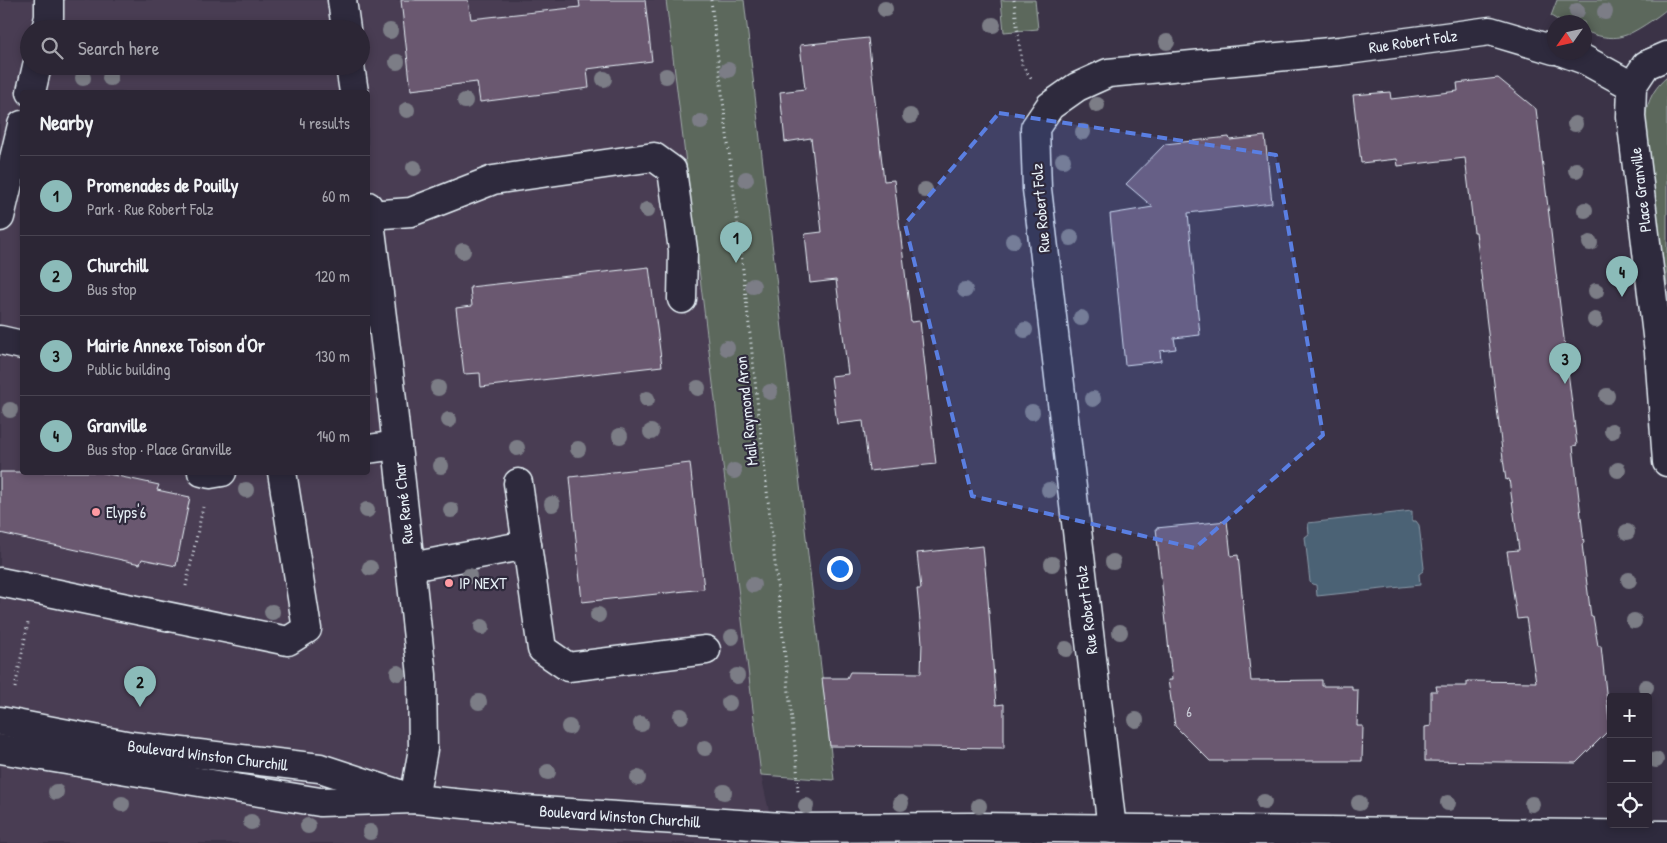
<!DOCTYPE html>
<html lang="en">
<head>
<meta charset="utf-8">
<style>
  :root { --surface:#2c2635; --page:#383241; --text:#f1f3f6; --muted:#a6a5ad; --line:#484350; --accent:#8bbbb9 }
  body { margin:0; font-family:"Patrick Hand",sans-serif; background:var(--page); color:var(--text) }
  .controls { position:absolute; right:15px; bottom:15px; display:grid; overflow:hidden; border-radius:5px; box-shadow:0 2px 8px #0003 }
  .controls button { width:45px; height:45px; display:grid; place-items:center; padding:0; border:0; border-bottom:1px solid var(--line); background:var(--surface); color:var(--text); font:25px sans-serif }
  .compass { position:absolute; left:1547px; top:15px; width:45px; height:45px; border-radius:50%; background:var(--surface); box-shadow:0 2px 8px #0003; rotate:236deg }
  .you { position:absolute; left:839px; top:568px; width:18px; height:18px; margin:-12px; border:4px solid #fff; border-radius:50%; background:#1a73e8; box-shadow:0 0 0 8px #1a73e833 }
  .badge { display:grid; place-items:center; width:32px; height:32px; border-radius:50%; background:var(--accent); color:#111; font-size:16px; font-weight:700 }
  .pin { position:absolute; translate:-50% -41px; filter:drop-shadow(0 1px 2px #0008) }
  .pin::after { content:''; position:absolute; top:26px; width:18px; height:15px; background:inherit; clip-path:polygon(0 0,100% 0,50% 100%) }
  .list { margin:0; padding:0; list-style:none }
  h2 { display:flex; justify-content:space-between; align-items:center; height:65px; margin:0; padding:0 20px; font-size:21px }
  h2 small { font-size:16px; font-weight:400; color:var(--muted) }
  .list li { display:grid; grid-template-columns:32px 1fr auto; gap:15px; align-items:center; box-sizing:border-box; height:80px; padding:0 20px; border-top:1px solid var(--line) }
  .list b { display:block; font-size:19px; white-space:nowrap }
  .list p { margin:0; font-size:16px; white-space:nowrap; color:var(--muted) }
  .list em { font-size:16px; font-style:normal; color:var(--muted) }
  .icon { flex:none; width:28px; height:28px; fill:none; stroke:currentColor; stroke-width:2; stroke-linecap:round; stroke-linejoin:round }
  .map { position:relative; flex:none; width:1667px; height:843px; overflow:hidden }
  .search { position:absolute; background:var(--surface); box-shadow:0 2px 8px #0003; left:20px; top:20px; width:350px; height:55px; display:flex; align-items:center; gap:12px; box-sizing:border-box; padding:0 18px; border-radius:28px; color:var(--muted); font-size:19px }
  .panel { position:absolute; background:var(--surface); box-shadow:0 2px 8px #0003; left:20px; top:90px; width:350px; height:385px; border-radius:5px }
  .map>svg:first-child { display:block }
</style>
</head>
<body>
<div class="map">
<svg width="1667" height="843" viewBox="0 0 1667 843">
  <rect width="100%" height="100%" fill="#3b3347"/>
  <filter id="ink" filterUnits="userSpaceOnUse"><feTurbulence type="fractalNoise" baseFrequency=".02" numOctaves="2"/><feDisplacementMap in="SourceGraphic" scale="10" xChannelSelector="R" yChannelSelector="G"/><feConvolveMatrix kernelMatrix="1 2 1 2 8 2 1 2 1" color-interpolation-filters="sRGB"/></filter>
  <g filter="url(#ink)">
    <path fill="#493e53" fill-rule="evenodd" d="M0,0h666l95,775 15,68h-776zM29,29h332v37h-332zM22,92h346v380h-346z"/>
    <g fill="#5b675c" stroke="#a2acaa">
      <polygon points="666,0 744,0 834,780 761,775"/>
      <polygon points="1001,0 1035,0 1038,29 1004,32"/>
      <path d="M1557,0h110v9c-8,7 -34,25 -44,27 -12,4 -27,0 -38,-5l-1,-9h-23l-10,-6z"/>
      <path d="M1667,77v265l-22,-225c3,-17 9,-29 22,-40z"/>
    </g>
    <polygon fill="#4b6275" stroke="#8a9ba9" points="1412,511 1412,521 1416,521 1419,525 1424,568 1423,571 1419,574 1420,585 1317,596 1316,585 1312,584 1310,582 1305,537 1309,534 1308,523"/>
    <g fill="#6b5870" stroke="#e8f1f8">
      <polygon points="401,0 468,0 471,19 580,7 579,0 645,0 652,61 587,69 589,88 480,102 477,82 411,90"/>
      <polygon points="868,38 884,181 894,180 911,322 920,321 936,464 869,471 863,421 837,424 831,376 848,374 836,280 810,283 805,234 822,232 811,138 785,142 780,92 805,89 800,45"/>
      <polygon points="1498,78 1536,109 1577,445 1573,446 1584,543 1582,544 1591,617 1593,616 1598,646 1601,646 1610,729 1576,763 1425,761 1425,727 1431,726 1431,691 1437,691 1436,686 1467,686 1467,681 1536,682 1526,618 1517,619 1507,551 1519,550 1509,479 1506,480 1503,459 1476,232 1474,232 1465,158 1398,166 1397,159 1361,163 1353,95 1390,92 1391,99 1458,91 1457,83"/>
      <polygon points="1265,136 1272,203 1188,213 1200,335 1174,338 1176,349 1160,351 1161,361 1125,365 1110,214 1153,207 1126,184 1165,144 1229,137 1230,140"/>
      <polygon points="649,267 662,366 481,387 480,373 464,374 456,308 472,306 470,287"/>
      <polygon points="690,463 704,589 582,602 570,477"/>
      <polygon points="0,472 99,472 159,485 157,490 190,497 176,566 142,559 140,564 0,533"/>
      <polygon points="1227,521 1231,556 1238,555 1251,681 1322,680 1322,686 1352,686 1352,690 1358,690 1357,726 1363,726 1362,761 1210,761 1175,726 1168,680 1172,680 1156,528"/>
      <polygon points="983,546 988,600 996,705 1004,704 1004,748 830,746 822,678 847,678 850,672 921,673 922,642 917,589 921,589 917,553"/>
    </g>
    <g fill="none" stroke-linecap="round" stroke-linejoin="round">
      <g stroke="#e8f1f8" stroke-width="31">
        <g id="minor">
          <polyline points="342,0 346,29"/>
          <polyline points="46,29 49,17 49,0"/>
          <polyline points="1563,52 1585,60 1632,86"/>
          <polyline points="1667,56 1646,65 1632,86 1631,117 1659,352 1667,462"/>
          <polyline points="350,66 354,92"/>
          <polyline points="31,92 37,66"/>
          <polyline points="368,206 389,373 422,675 423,749 414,799"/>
          <polyline points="369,215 411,212 493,180 654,157 672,170 683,250 682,299"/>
          <polyline points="0,217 22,125"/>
          <polyline points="0,340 22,345"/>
          <polyline points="368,449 397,445"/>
          <polyline points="202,472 210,474 222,472"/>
          <polyline points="518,483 542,649 568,667 706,650"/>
          <polyline points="411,567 527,545"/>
          <polyline points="0,582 288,641 307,629 282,472"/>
          <polyline points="0,721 131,746 320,768 396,793"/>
          <polyline points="0,749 320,802 414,799 525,810 798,828 972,827 1667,835"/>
          <polyline points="1112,829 1037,189 1035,128 1050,106 1077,87 1108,73 1340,51 1490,31 1554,50"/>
        </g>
      </g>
      <g stroke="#e8f1f8" stroke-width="3" stroke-dasharray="1 4" stroke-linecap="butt">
        <polyline points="711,0 741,252 797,766 798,795"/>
        <polyline points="1014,0 1022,65 1031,78"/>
        <polyline points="186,586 203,507"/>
        <polyline points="15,688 28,623"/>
      </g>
      <use href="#minor" stroke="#2f2a3d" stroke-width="28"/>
    </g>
    <g fill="#7b7d86">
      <circle cx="885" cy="9" r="8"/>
      <circle cx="1577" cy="11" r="8"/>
      <circle cx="1605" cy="12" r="8"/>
      <circle cx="993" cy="25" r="8"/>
      <circle cx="390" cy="31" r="8"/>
      <circle cx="1167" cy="42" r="8"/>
      <circle cx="397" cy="62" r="8"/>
      <circle cx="728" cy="70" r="8"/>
      <circle cx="666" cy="76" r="8"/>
      <circle cx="83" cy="78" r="8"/>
      <circle cx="110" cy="78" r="8"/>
      <circle cx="604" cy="79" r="8"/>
      <circle cx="465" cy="101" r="8"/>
      <circle cx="1097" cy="105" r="8"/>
      <circle cx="407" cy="110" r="8"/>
      <circle cx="910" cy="116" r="8"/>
      <circle cx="701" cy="122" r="8"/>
      <circle cx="1575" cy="124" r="8"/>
      <circle cx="1083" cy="132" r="8"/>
      <circle cx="1063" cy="160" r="8"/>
      <circle cx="414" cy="168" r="8"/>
      <circle cx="1576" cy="170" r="8"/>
      <circle cx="746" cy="179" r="8"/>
      <circle cx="925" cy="190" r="8"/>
      <circle cx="647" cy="210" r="8"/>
      <circle cx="1585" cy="210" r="8"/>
      <circle cx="1071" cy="238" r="8"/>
      <circle cx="1013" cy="241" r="8"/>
      <circle cx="1590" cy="243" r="8"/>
      <circle cx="463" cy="251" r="8"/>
      <circle cx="753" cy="286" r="8"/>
      <circle cx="965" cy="290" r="8"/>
      <circle cx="1596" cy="291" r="8"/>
      <circle cx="1081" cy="318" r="8"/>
      <circle cx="1595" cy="320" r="8"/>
      <circle cx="1025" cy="330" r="8"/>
      <circle cx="727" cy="348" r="8"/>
      <circle cx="438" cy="388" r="8"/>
      <circle cx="698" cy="388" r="8"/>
      <circle cx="770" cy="392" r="8"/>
      <circle cx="1607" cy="396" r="8"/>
      <circle cx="647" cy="399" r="8"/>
      <circle cx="1093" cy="399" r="8"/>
      <circle cx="10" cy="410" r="8"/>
      <circle cx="1032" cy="412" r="8"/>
      <circle cx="449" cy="420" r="8"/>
      <circle cx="1612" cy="431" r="8"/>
      <circle cx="651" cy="432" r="8"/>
      <circle cx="620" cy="436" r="8"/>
      <circle cx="517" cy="448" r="8"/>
      <circle cx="578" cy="449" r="8"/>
      <circle cx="441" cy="466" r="8"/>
      <circle cx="1618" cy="470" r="8"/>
      <circle cx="734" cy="471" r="8"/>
      <circle cx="246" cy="490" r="8"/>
      <circle cx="1049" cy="490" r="8"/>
      <circle cx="552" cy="504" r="8"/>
      <circle cx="367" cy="510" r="8"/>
      <circle cx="451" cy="510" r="8"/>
      <circle cx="1627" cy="532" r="8"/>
      <circle cx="1113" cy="562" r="8"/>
      <circle cx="1052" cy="564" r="8"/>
      <circle cx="370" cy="568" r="8"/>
      <circle cx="469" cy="576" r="8"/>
      <circle cx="1629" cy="580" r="8"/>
      <circle cx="753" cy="585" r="8"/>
      <circle cx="272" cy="612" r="8"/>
      <circle cx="598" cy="615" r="8"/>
      <circle cx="1634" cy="621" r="8"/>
      <circle cx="482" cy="627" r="8"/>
      <circle cx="1120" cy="632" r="8"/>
      <circle cx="732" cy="637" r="8"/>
      <circle cx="1066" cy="649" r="8"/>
      <circle cx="398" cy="673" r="8"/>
      <circle cx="737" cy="676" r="8"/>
      <circle cx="1646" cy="687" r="8"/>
      <circle cx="479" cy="702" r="8"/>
      <circle cx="729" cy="703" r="8"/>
      <circle cx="681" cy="716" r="8"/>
      <circle cx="1136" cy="720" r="8"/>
      <circle cx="641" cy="724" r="8"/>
      <circle cx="569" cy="727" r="8"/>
      <circle cx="705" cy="748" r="8"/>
      <circle cx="1656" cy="760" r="8"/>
      <circle cx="548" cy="772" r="8"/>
      <circle cx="638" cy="778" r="8"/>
      <circle cx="56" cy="792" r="8"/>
      <circle cx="724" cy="792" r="8"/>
      <circle cx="1264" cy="802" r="8"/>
      <circle cx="901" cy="803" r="8"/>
      <circle cx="1359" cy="803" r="8"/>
      <circle cx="1448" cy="803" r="8"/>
      <circle cx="122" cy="804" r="8"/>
      <circle cx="1532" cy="804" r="8"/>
      <circle cx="806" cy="806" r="8"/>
      <circle cx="979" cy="806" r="8"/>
      <circle cx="251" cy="822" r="8"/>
      <circle cx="308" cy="826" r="8"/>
      <circle cx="370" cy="832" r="8"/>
    </g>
  </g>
  <path fill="#5a7fe2" fill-opacity="0.2" stroke="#5a7fe2" stroke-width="4" stroke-dasharray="10 6" stroke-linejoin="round" d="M999,113l277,42 47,280 -128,113 -223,-52 -67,-272z"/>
  <g fill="#ff9aa2" stroke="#2f2a3d" stroke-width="2">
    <circle cx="96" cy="512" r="5"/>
    <circle cx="449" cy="583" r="5"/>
  </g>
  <g text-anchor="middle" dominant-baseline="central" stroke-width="4.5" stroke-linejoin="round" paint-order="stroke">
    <g font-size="14" fill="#c9cbd6">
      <text x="1189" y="711">6</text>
    </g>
    <g font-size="16" fill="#e8f1f8" stroke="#2f2a3d">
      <text transform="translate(1413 41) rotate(-8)">Rue Robert Folz</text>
      <text transform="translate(1640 190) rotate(-97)">Place Granville</text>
      <text transform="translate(1040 208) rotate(-95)">Rue Robert Folz</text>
      <text transform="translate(746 411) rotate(-96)">Mail Raymond Aron</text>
      <text transform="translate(403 503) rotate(-96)">Rue René Char</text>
      <text transform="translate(1086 610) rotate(-97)">Rue Robert Folz</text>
      <text transform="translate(208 755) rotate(7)">Boulevard Winston Churchill</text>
      <text transform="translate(620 816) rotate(4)">Boulevard Winston Churchill</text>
    </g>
    <g font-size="16" fill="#e8f1f8" stroke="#2f2a3d" text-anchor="start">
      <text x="106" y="512">Elyps'6</text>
      <text x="459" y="583">IP NEXT</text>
    </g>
  </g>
</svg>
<div class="controls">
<button>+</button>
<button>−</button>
<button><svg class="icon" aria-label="locate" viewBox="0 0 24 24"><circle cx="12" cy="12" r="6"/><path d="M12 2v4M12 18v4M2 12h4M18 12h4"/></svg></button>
</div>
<svg class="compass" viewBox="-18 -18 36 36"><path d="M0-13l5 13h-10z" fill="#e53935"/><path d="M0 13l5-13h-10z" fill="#a6a5ad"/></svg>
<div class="you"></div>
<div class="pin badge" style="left:736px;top:263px">1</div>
<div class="pin badge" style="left:140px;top:707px">2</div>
<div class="pin badge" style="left:1565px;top:384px">3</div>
<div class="pin badge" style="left:1622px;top:297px">4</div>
<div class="search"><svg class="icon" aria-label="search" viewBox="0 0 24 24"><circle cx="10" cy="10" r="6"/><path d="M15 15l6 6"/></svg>Search here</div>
<section class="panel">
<h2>Nearby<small>4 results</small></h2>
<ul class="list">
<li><span class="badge">1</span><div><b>Promenades de Pouilly</b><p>Park · Rue Robert Folz</p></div><em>60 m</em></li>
<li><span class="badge">2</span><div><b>Churchill</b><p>Bus stop</p></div><em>120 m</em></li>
<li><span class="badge">3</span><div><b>Mairie Annexe Toison d'Or</b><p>Public building</p></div><em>130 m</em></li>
<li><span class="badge">4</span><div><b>Granville</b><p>Bus stop · Place Granville</p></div><em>140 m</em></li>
</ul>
</section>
</div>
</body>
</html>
